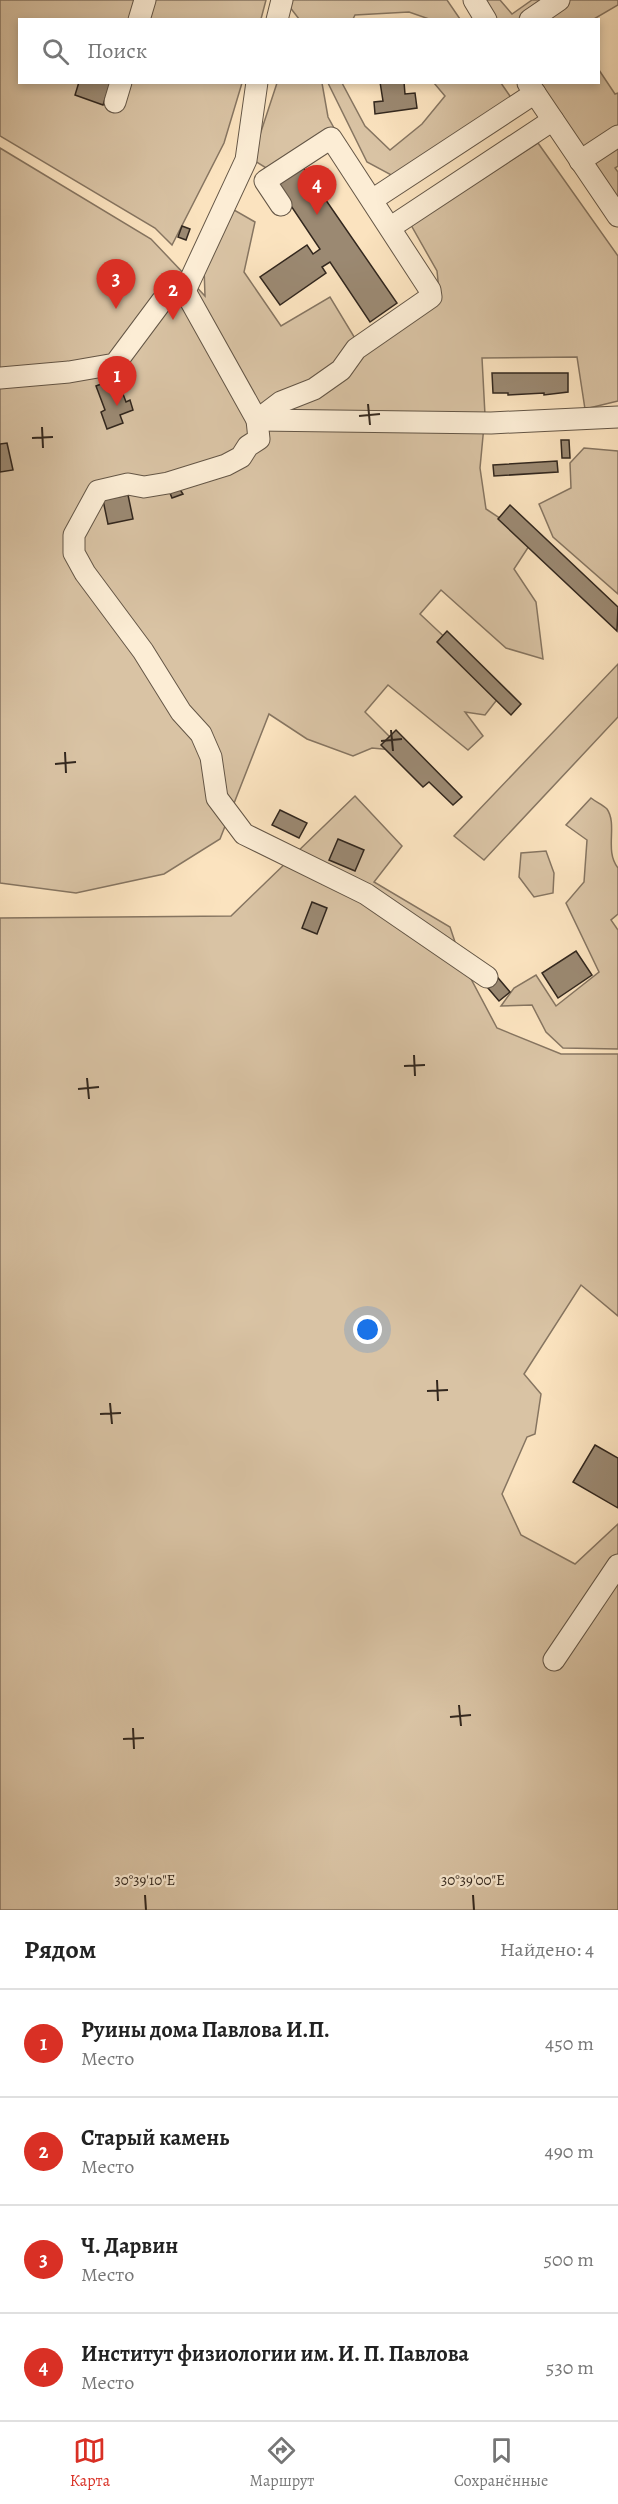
<!DOCTYPE html>
<html lang="ru">
<head>
<meta charset="utf-8">
<style>
  :root { --surface:#fff; --page:#f2f2f2; --text:#222; --muted:#767676; --line:#e0e0e0; --accent:#d93025 }
  body { margin:0; font-family:Alegreya,serif; background:var(--page); color:var(--text) }
  .you { position:absolute; left:368px; top:1330px; width:21px; height:21px; margin:-15px; border:4px solid #fff; border-radius:50%; background:#1a73e8; box-shadow:0 0 0 9px #1a73e833 }
  .badge { display:grid; place-items:center; width:39px; height:39px; border-radius:50%; background:var(--accent); color:#fff; font-size:20px; font-weight:700 }
  .pin { position:absolute; translate:-50% -50px; filter:drop-shadow(0 2px 3px #0008) }
  .pin::after { content:''; position:absolute; top:32px; width:21px; height:18px; background:inherit; clip-path:polygon(0 0,100% 0,50% 100%) }
  .list { margin:0; padding:0; list-style:none }
  h2 { display:flex; justify-content:space-between; align-items:center; height:78px; margin:0; padding:0 24px; font-size:26px }
  h2 small { font-size:20px; font-weight:400; color:var(--muted) }
  .list li { display:grid; grid-template-columns:39px 1fr auto; gap:18px; align-items:center; box-sizing:border-box; height:108px; padding:0 24px; border-top:2px solid var(--line) }
  .list b { display:block; font-size:22px; white-space:nowrap }
  .list p { margin:0; font-size:20px; white-space:nowrap; color:var(--muted) }
  .list em { font-size:20px; font-style:normal; color:var(--muted) }
  .icon { flex:none; width:33px; height:33px; fill:none; stroke:currentColor; stroke-width:2; stroke-linecap:round; stroke-linejoin:round }
  .map { position:relative; flex:none; width:618px; height:1910px; overflow:hidden }
  .search { position:absolute; background:var(--surface); box-shadow:0 3px 9px #0003; left:18px; right:18px; top:18px; height:66px; display:flex; align-items:center; gap:15px; box-sizing:border-box; padding:0 21px; border-radius:0px; color:var(--muted); font-size:22px }
  .sheet { height:510px; background:var(--surface) }
  nav { display:flex; justify-content:space-around; align-items:center; box-sizing:border-box; height:84px; border-top:2px solid var(--line); background:var(--surface); font-size:16px; color:var(--muted) }
  nav a { display:grid; justify-items:center; gap:3px }
  nav .on { color:var(--accent) }
  .map>svg:first-child { display:block }
</style>
</head>
<body>
<div class="map">
<svg width="618" height="1910" viewBox="0 0 618 1910">
  <rect width="100%" height="100%" fill="#fbe3bf"/>
  <filter id="stains"><feTurbulence type="fractalNoise" baseFrequency=".00333" numOctaves="4"/><feColorMatrix values="0 0 0 0 .2 0 0 0 0 .09 0 0 0 0 .02 0 0 0 .5 -.17"/></filter>
  <radialGradient id="worn" r=".72"><stop offset=".6" stop-color="#630" stop-opacity="0"/><stop offset="1" stop-color="#630" stop-opacity=".3"/></radialGradient>
  <g fill="#d9c3a4" stroke="#867561" stroke-width="1.5">
    <polygon points="0,0 266,0 261,19 20,20 20,82 242,83 224,143 172,245 155,228 0,136"/>
    <polygon points="291,0 447,0 460,19 429,19 409,12 355,15 353,19 299,19 289,6"/>
    <polygon points="480,0 500,0 512,14 532,0 618,0 618,5 594,19 493,20"/>
    <polygon points="599,70 615,94 618,93 618,166 615,168 618,172 618,207 535,83 598,82"/>
    <polygon points="277,83 322,83 328,117 334,128 271,171 252,159"/>
    <polygon points="328,83 342,83 365,126 390,150 422,124 445,96 434,83 501,83 512,99 393,176 367,162"/>
    <polygon points="538,143 618,256 618,401 585,409 577,357 482,358 485,415 480,468 486,509 533,540 514,569 536,602 543,659 506,648 441,590 420,614 503,692 485,715 465,712 483,736 468,750 388,685 365,712 404,751 372,748 353,756 307,739 269,714 220,839 164,874 76,893 0,883 0,148 151,239 205,296 204,267 229,207 255,222 244,272 281,326 330,297 362,350 440,300 437,271 411,225"/>
    <polygon points="584,448 618,451 618,594 553,537 539,504 571,488 570,463"/>
    <polygon points="618,664 618,717 484,860 454,836"/>
    <polygon points="355,796 402,846 374,882 450,927 461,960 497,1028 561,1054 618,1054 618,1316 581,1285 524,1374 541,1394 535,1434 527,1437 502,1494 521,1535 575,1564 618,1524 618,1910 0,1910 0,918 231,916"/>
    <path d="M591,798c5,4 12,7 16,11 11,16 -3,42 11,59v46l-7,6 7,10v119l-55,-1 -17,-16 -14,-27 -31,1 13,-18 22,-13 20,31 43,-34 -33,-69 18,-21 3,-42 -21,-15z"/>
    <polygon points="546,851 554,873 553,893 534,897 519,877 521,853"/>
  </g>
  <g fill="#9b8972" stroke="#32271e" stroke-width="1.5">
    <polygon points="79,82 111,82 103,105 75,95"/>
    <polygon points="380,82 404,82 405,94 415,93 417,108 375,114 374,102 383,101"/>
    <polygon points="303,167 397,303 370,322 330,262 322,267 326,273 280,305 260,277 307,245 313,254 320,249 277,185"/>
    <polygon points="182,226 190,229 186,240 178,237"/>
    <polygon points="492,373 568,373 568,392 544,395 544,393 508,395 508,393 493,393"/>
    <polygon points="117,378 126,402 130,400 133,410 120,415 123,423 107,429 101,412 105,410 96,386"/>
    <polygon points="561,440 569,440 570,458 562,458"/>
    <polygon points="7,443 13,470 0,472 0,444"/>
    <polygon points="557,461 558,472 494,476 493,465"/>
    <polygon points="179,488 183,494 172,498 170,493"/>
    <polygon points="128,495 133,519 108,524 103,500"/>
    <polygon points="510,505 618,607 617,631 498,519"/>
    <polygon points="447,631 521,704 511,715 437,642"/>
    <polygon points="396,730 462,797 453,805 429,782 423,787 381,745"/>
    <polygon points="280,810 307,823 299,838 272,825"/>
    <polygon points="338,839 364,850 355,871 329,860"/>
    <polygon points="312,902 327,908 317,934 302,928"/>
    <polygon points="576,951 592,975 558,998 542,973"/>
    <polygon points="493,972 510,992 499,1001 482,981"/>
    <polygon points="595,1445 618,1458 618,1508 573,1482"/>
  </g>
  <g fill="none" stroke-linecap="round" stroke-linejoin="round">
    <g stroke="#645646" stroke-width="23">
      <g id="minor">
        <polyline points="474,0 486,20"/>
        <polyline points="139,20 145,0"/>
        <polyline points="277,20 282,0"/>
        <polyline points="530,20 559,0"/>
        <polyline points="528,83 618,216"/>
        <polyline points="115,102 121,82"/>
        <polyline points="580,161 618,136"/>
        <polyline points="372,200 535,93"/>
        <polyline points="281,205 265,181 331,138 430,290 431,297 356,349 341,370 314,389 281,402 257,420 259,439 248,446 241,457 226,465 168,483 144,487 128,484 98,491 74,535 74,553 85,573 143,651 181,712 201,734 211,757 217,798 244,834 366,894 487,977"/>
        <polyline points="391,227 553,120"/>
        <polyline points="185,291 257,420 491,423 618,417"/>
        <polyline points="0,378 69,372 115,364 162,301 185,291 246,160 257,82"/>
        <polyline points="554,1660 618,1565"/>
      </g>
    </g>
    <use href="#minor" stroke="#fcedd5" stroke-width="21"/>
  </g>
  <path fill="none" stroke="#32271e" stroke-width="2" d="M368,404l2,21M359,416l21,-2M42,427l1,21M32,438l21,-1M391,730l2,21M381,741l21,-2M65,752l1,21M55,764l21,-2M414,1055l1,21M404,1066l21,-1M87,1078l2,21M78,1089l21,-2M437,1380l1,21M427,1391l21,-1M110,1403l2,21M100,1414l21,-1M459,1705l2,21M450,1717l21,-2M133,1728l1,21M123,1739l21,-1M145,1895l1,15M473,1895l1,15"/>
  <g font-size="15" text-anchor="middle" fill="#32271e" stroke="#fcedd5" stroke-width="4.5" stroke-linejoin="round" paint-order="stroke">
    <text x="145" y="1885">30°39'10"E</text>
    <text x="473" y="1885">30°39'00"E</text>
  </g>
  <rect width="100%" height="100%" filter="url(#stains)"/>
  <rect width="100%" height="100%" fill="url(#worn)"/>
</svg>
<div class="you"></div>
<div class="pin badge" style="left:117px;top:406px">1</div>
<div class="pin badge" style="left:173px;top:320px">2</div>
<div class="pin badge" style="left:116px;top:309px">3</div>
<div class="pin badge" style="left:317px;top:215px">4</div>
<div class="search"><svg class="icon" aria-label="search" viewBox="0 0 24 24"><circle cx="10" cy="10" r="6"/><path d="M15 15l6 6"/></svg>Поиск</div>
</div>
<section class="sheet">
<h2>Рядом<small>Найдено: 4</small></h2>
<ul class="list">
<li><span class="badge">1</span><div><b>Руины дома Павлова И.П.</b><p>Место</p></div><em>450 m</em></li>
<li><span class="badge">2</span><div><b>Старый камень</b><p>Место</p></div><em>490 m</em></li>
<li><span class="badge">3</span><div><b>Ч. Дарвин</b><p>Место</p></div><em>500 m</em></li>
<li><span class="badge">4</span><div><b>Институт физиологии им. И. П. Павлова</b><p>Место</p></div><em>530 m</em></li>
</ul>
</section>
<nav>
<a class="on"><svg class="icon" aria-label="map" viewBox="0 0 24 24"><path d="M3 6l6-2 6 2 6-2v14l-6 2-6-2-6 2zM9 4v14M15 6v14"/></svg>Карта</a>
<a><svg class="icon" aria-label="directions" viewBox="0 0 24 24"><path d="M12 3l9 9-9 9-9-9zM9 14v-3h6M13 9l2 2-2 2"/></svg>Маршрут</a>
<a><svg class="icon" aria-label="saved" viewBox="0 0 24 24"><path d="M7 4h10v16l-5-4-5 4z"/></svg>Сохранённые</a>
</nav>
</body>
</html>
